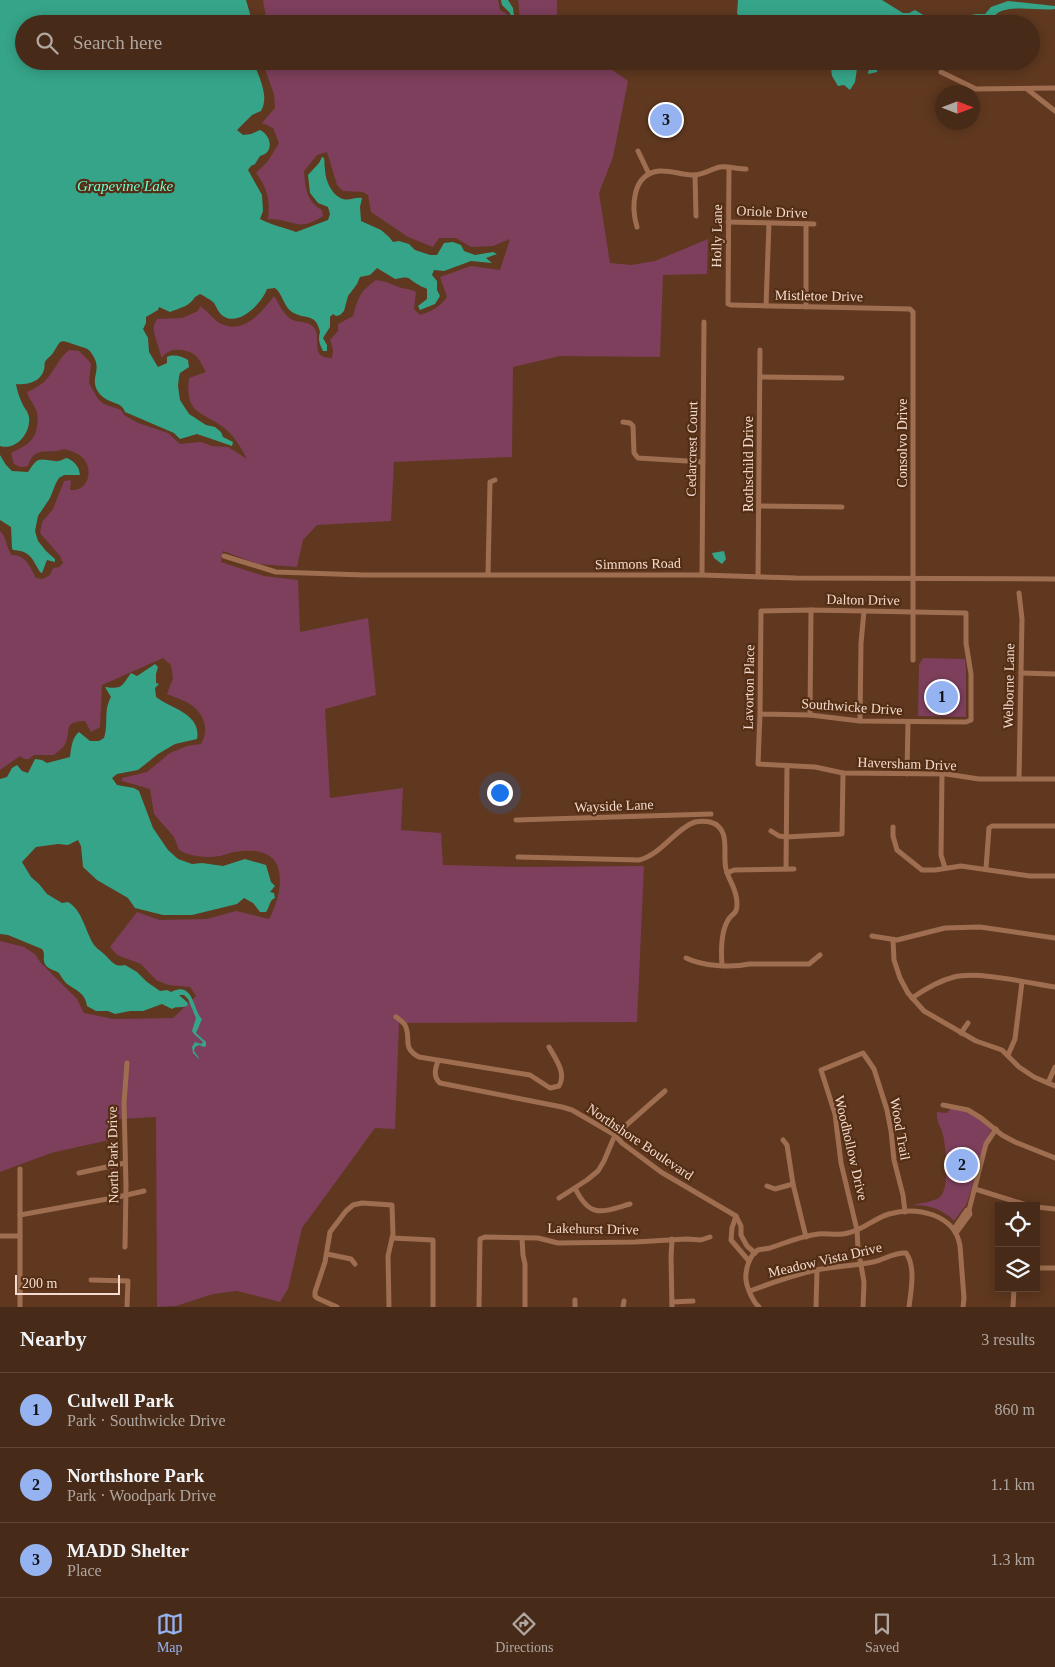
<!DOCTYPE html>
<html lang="en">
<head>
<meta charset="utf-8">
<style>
  :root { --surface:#472a17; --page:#4e3220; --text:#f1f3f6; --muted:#b0a7a1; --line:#5f4636; --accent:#95b2f1 }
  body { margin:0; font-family:Georgia,serif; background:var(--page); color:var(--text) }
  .controls { position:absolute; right:15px; bottom:15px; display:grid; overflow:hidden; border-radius:0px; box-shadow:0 2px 12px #0003 }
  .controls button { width:45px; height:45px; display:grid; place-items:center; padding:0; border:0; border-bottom:1px solid var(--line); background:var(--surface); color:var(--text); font:25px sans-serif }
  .compass { position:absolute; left:935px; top:85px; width:45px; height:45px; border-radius:50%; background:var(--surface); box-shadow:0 2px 12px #0003; rotate:90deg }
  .scale { position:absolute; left:15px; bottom:12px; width:105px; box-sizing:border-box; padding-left:5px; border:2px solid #f4dbcd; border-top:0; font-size:14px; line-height:18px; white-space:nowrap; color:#f4dbcd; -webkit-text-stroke:4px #532e14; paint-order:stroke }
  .you { position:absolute; left:499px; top:792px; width:18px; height:18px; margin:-12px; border:4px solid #fff; border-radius:50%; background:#1a73e8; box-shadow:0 0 0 8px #1a73e833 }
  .badge { display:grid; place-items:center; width:32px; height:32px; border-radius:50%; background:var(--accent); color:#111; font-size:16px; font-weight:700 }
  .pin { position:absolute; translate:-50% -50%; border:2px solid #fff; box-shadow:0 1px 5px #0006 }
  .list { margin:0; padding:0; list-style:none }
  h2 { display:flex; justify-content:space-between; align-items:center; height:65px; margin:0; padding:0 20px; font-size:21px }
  h2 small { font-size:16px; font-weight:400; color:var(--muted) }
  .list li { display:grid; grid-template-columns:32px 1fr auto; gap:15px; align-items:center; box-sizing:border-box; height:75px; padding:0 20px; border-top:1px solid var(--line) }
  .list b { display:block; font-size:19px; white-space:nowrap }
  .list p { margin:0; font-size:16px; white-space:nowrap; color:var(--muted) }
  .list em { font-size:16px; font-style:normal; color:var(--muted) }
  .icon { flex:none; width:28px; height:28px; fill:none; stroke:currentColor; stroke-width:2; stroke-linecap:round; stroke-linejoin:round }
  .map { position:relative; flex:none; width:1055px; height:1307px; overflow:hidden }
  .search { position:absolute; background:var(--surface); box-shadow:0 2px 12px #0003; left:15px; right:15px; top:15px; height:55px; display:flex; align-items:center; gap:12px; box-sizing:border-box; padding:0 18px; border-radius:28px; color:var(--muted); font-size:19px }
  .sheet { height:290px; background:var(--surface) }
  nav { display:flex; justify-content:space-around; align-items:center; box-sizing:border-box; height:70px; border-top:1px solid var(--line); background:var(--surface); font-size:14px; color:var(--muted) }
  nav a { display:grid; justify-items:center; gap:2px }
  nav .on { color:var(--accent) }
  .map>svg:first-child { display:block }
</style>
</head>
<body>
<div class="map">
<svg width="1055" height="1307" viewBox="0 0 1055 1307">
  <rect width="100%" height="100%" fill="#5f381f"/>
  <g fill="#7d3f5c">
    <polygon points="263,0 498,0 500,10 507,14 510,24 267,24"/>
    <polygon points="518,0 557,0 557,24 516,24 520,19"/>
    <path d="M262,61h337l29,20 -15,76 -14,36 11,70 21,2 24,-4 53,-22 -1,35 -44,1 -3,82 -100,-1 -47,11 -1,90 -118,5 -3,59 -74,4 -14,15 -6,27 -39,-3 -35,-13 -2,11 43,14 34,4 2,52 68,-14 8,77 -51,14 5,89 73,-10 -2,42 40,3 2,32 75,2 126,-1 -7,156 -238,1 -4,106 -20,-1 -73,100 -14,61 -8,13 -43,-11 -24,3 -37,12 -19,1 -1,-190 -37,2 -1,19 -67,15 -51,19v-231l24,6 11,7 6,9 36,36 7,14 30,6 59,-1 23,-22 -6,-9 -22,-2 -12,-5 -15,-16 -24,-9 -7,-8 27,-35 23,8 47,-1 29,-8 33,8c8,-15 13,-31 10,-48 -4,-21 -26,-22 -44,-19 -5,0 -10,3 -15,4 -14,2 -29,1 -41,-6l-5,-13 -20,-23 -4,-25 -28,-8v-3l25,-6 23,-19 17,-7 14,-2c7,-11 5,-26 -6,-36 -7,-7 -19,-10 -28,-14l6,-16 -2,-13 -8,-7 -61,27 -2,42 -9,5 -6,-11c-25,1 -12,11 -21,25 -2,3 -7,6 -10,9h-20l-5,4h-5l-4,-3 -20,14v-239c7,6 6,17 12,24 14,0 18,12 24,23l7,1 7,-4 3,-7 6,-1 4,-4 -3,-7 -20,-23 2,-11 11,-13 11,-28 7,-1 -1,10c18,2 24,-20 13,-32 -5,-5 -12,-7 -19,-9 -15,7 -29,-6 -36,17 -6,2 -9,1 -14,-2l-3,-11c14,-7 24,-11 26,-27 1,-5 1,-12 -1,-16 -3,-7 -7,-11 -9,-18 10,-4 19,-10 25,-20 6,-8 8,-15 17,-22l10,1 10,10 2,3 -2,19 9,16 6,5 17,6 3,5 14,8 30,10 12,11 21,-2 11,4 16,1 19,12c-5,-10 -14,-25 -24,-32 -23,-17 -38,-13 -34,-49l17,-6c-3,-5 -7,-14 -11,-17 -10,-7 -27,-8 -33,3 -1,-2 -8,-25 -8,-27 -1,-5 1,-8 3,-12l25,-1 16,-7 2,-5c8,5 11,11 18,16 24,15 43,-9 56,-26 6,9 9,19 19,24 7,3 18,1 22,9 6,12 -5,29 17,29l1,-8 -3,-10 8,-9v-7l15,-8c6,-20 6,-23 23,-36 8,1 13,3 20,6 7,3 13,2 20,6l-2,17 6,6c12,-4 20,-8 27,-18l-7,-20 31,-11 29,4 10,-31 -17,7 -22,1 -15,-9h-17l-6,9 -25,-10 -37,-25 -3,-17 -5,-3 -20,-1 -6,-6 -10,-33 -10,3 -13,16c1,16 3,31 18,39l1,6c-26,17 -28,3 -55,3 2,-19 0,-30 -12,-46l12,-12 11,-18 -6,-15 -11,-5 13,-15 -1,-14z"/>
    <polygon points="923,658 965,659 966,669 966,717 918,716 919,665"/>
    <path d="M951,1108l18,4 23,16 -7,15 -16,54 -3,8 -12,16c-11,-12 -25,-16 -41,-16 8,-2 20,-3 27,-8 10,-8 6,-50 3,-62 -2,-9 -7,-13 -6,-23l10,1z"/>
  </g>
  <g fill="#36a488">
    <path d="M0,0h246l7,24h-229v37h229c5,14 17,35 8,50l-9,4 -15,15 6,5 8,-1 9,-4c12,6 14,23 0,26l-5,8 -4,2 -3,4 14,25 1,16 -3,8c11,6 23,8 36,13l32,-12 2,-6 -2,-7 -10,-4 -8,-10 -2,-18 11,-12 3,-6 2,1c1,4 0,7 1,11 0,11 7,27 18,30 6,2 13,-2 19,-1l-2,9 1,14 20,9 8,7 4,5 6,-1 10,3 6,6 15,5h7l7,-12 9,-1 8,3 3,6 11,4 18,-3 4,2 -11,4 6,5 -21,-2 -27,10 -10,-1 -2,5 5,6v9l3,6 -5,8 -15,6 -2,-4 9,-7v-10c-3,-2 -6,-2 -8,-4 -12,-6 -7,-10 -24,-6l-18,-11 -7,7 -10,2 -3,7 -9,12 -4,15 -4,4 -4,1 -3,-2 -3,3v10l-7,11 4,7v6h-4c-4,-8 -5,-12 -3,-19 -4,-20 -16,-12 -28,-20 -9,-6 -9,-18 -17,-24l-8,1c-5,14 -28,38 -44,27 -5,-4 -6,-8 -9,-13 -3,-3 -10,-7 -14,-9l-5,3c-5,9 -15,11 -25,15l-11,-5 -1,3 -12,7v6l-3,6 5,9 1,14 9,15 9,-4v-6c6,-3 15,-1 21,3l1,7 -9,6 -1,4 -1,9 2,14 9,14 17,11 9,2 6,5 2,5 10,5 -1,4 -35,-12 -17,5 -6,-6 -49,-21c-3,-12 -20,-7 -28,-22 -7,-13 6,-20 -5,-36 -4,-7 -9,-6 -16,-9 -18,-6 -14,-6 -23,8 -2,3 -7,6 -8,9 -1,2 0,5 -1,8 -4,12 -16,15 -28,14 1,6 3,13 6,19 2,5 6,8 7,14 2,16 -13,34 -29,29z"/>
    <polygon points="501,0 508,0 513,8 515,24 512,24 510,13 502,5"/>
    <polygon points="738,0 882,0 903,13 909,13 915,10 925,16 925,22 929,24 750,24 747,20 737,14"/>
    <path d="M1008,1l47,5v3c-16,3 -64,-9 -62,15h-31c5,-11 13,-10 23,-10l6,-7z"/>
    <polygon points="830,61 878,61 877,72 868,74 869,67 865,67 858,62 855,82 850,90 844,85 838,86 832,76"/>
    <path d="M0,455l6,10 6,6 16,1c10,-16 11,-13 27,-11 4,1 8,-2 12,-3 8,4 12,8 13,17h-16l-5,3 -3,5 -6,15 -12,18 -3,15 3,10 8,10 9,8v3l-8,-2 -5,13 -2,-1c-8,-13 -9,-21 -27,-22l-1,-2 -1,-21 -11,-7z"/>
    <polygon points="724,551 726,559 722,564 714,558 712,553"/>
    <path d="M155,664l3,3 -2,7v9l3,1 -4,4 1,9c14,11 46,17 41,42l-22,5 -17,10 -20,16 -21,4 -5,4 5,7 17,3 5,3 14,37 15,22 10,9 14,5 10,-1 21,3 22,-7 21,6 5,17 4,4 -5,6 4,1 1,5c-6,2 -5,9 -9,14h-6l-7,-9 -9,-5 -7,6 -45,11h-29l-28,-7 -7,-10 -31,-18 -14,-13 -2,-21 -3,-6 -10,5 -10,-1 -22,3 -14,15 9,15 8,7 8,10 15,9 6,-1c15,9 17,29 26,43 4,5 10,8 14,13 6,6 8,9 17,7l12,7 10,10 13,9 7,-1 4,2c23,-12 22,19 31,27l-6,14 10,9v4l-2,1 -5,-2 -4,2 -1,4 5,7v1l-6,-6 -1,-6 3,-5 6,2 2,-2 -9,-8 -2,-3 4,-13 -8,-19 -4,-4h-5l9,8 -1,3c-5,2 -11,0 -15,3l-10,-5 -19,7h-13l-15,3 -7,-3h-12l-9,-5c-2,-14 -11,-15 -21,-23 -3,-3 -5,-7 -7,-10 -4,-3 -12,-4 -14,-9 -3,-5 1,-10 -3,-15l-34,-14 -8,-1v-155l7,-2 5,-9 5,-3 5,6 6,2 7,-14 7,1 5,3 23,-6c1,-8 2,-20 9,-25l11,9h9l5,-3c5,-15 -1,-27 7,-41l-6,-10c18,3 17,-2 26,-14l6,3z"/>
  </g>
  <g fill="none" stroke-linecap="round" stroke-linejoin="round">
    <g stroke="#9f6e50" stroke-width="5">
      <polyline points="941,72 976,89 1055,88"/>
      <polyline points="1027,89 1055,111"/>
      <polyline points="638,151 649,174"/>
      <polyline points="729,169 728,304 731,305 910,309 913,312 913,660"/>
      <polyline points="695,175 696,216"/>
      <polyline points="728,222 814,224"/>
      <path d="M637,227c-6,-20 -5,-53 22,-56 12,-1 23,4 35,4 9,0 17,-6 26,-8 8,-1 18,2 26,2"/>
      <polyline points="766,306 769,223"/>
      <polyline points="806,307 806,224"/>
      <polyline points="760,377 842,378"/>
      <polyline points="623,422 630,423 633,426 634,453 638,458 703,462"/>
      <polyline points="759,506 842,507"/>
      <polyline points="224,556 276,572 364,575 702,575 796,578 1055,579"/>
      <polyline points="488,574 490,482 495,480"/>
      <polyline points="702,575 704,322"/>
      <polyline points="758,577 760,350"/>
      <polyline points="1019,593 1022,619 1019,779"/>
      <polyline points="1021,673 1055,674"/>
      <polyline points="760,714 810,715 860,721 966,722 971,720 971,674 966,643 966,613 811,610 761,611 760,714 758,764 815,767 843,773 946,774 979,779 1055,779"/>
      <polyline points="810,715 811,610"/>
      <polyline points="860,721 861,643 864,611"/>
      <polyline points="907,774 908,722"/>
      <polyline points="942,774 941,855 945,868"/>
      <polyline points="516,820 711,814"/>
      <polyline points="893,827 893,836 897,850 922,870 935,870 961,866 1030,876 1055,876"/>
      <polyline points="771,831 779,836 786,837 842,834 843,773"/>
      <path d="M518,857l121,3c23,-6 37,-32 56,-38 5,-1 11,-1 15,0 22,6 12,31 16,47 3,13 11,19 11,35 0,11 -5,9 -9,16 -7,12 -7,32 -6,45"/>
      <polyline points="986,868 989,828 992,826 1055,826"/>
      <polyline points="786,869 787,766"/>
      <polyline points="727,873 734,870 794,869"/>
      <polyline points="872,936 897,940 945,928 980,927 1055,938"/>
      <polyline points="893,940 894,960 900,978 908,993 924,1011 976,1041 1002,1050 1019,1067 1034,1077 1055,1086"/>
      <path d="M686,958c16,8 46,10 63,6h60l11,-9"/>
      <path d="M912,998c13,-9 26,-17 42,-21 24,-6 75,6 101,10"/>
      <path d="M396,1017c3,2 7,5 9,8 7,14 -4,22 14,32l111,18 20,13 9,-2c8,-13 -4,-28 -10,-39"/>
      <polyline points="961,1033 968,1023"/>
      <polyline points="1008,1055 1015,1039 1022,982"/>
      <path d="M438,1061c-3,8 -5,16 2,22l122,24 10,3 43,25 7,8 39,29 75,44 5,10v9l6,11 8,7"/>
      <polyline points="1048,1083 1055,1067"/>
      <polyline points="943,1105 968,1110 981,1118 1002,1135 1015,1142 1055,1158"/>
      <polyline points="783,1140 787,1145 793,1184 806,1237"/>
      <polyline points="20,1169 20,1307"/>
      <polyline points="79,1173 125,1163"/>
      <polyline points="767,1186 775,1189 793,1184"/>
      <path d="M575,1188c15,31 27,24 55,16"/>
      <polyline points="975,1189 1030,1206"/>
      <polyline points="559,1198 587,1180 598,1171 604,1161 615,1135 665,1091"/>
      <polyline points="1036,1207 1055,1209"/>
      <polyline points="20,1215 118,1197 144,1191"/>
      <polyline points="736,1216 732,1228 731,1240 749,1261"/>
      <polyline points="954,1229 967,1210 969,1210"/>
      <polyline points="956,1233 970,1214 969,1210 986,1144 996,1129"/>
      <polyline points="0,1236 20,1236"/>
      <polyline points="392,1238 433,1240 433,1307"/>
      <polyline points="522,1238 523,1255 525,1264 525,1307"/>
      <polyline points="672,1239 671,1257 672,1307"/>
      <polyline points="125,1247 126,1186 124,1103 127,1063"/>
      <polyline points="327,1254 351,1259 355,1264"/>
      <polyline points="1036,1268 1055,1268"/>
      <polyline points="91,1280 128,1281 127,1307"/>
      <path d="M750,1291c21,-8 43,-16 66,-21 19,-4 38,-4 57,-8 11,-2 21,-10 33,-9 10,14 5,37 3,54"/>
      <polyline points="672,1302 693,1301"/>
      <polyline points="337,1307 317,1298 315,1296 315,1292 325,1262 330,1232 346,1211 353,1205 362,1203 392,1205 393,1234 388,1256 389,1307"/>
      <polyline points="479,1307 480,1239 485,1237 538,1238 558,1243 635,1242 687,1239 701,1240 710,1237"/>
      <polyline points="575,1307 575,1300"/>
      <polyline points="623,1307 624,1301"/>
      <path d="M759,1307c-6,-5 -12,-19 -13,-27 -1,-9 3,-25 12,-30 4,-1 8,-1 12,-2 15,-5 31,-12 48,-14 10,-1 20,2 30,-1 15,-3 27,-15 41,-19 28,-8 66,0 71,32l4,52 -1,9"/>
      <polyline points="816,1307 817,1270"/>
      <polyline points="863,1307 864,1282 858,1248 857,1230 841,1163 835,1114 821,1070 863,1053 874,1069 887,1110 891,1131 894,1160 903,1195 905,1212"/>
      <polyline points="1013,1307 1014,1288"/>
    </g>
  </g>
  <g text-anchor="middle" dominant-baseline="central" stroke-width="4.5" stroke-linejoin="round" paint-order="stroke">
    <g font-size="14" fill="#f4dbcd" stroke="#532e14">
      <text transform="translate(772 212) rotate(2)">Oriole Drive</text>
      <text transform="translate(717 236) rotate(-89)">Holly Lane</text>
      <text transform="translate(819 296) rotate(1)">Mistletoe Drive</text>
      <text transform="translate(902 443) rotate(-90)">Consolvo Drive</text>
      <text transform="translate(692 449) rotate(-89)">Cedarcrest Court</text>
      <text transform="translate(748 464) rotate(-90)">Rothschild Drive</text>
      <text transform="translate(638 564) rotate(-1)">Simmons Road</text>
      <text transform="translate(863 600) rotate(1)">Dalton Drive</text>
      <text transform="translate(1009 686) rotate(-89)">Welborne Lane</text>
      <text transform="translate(749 687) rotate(-89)">Lavorton Place</text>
      <text transform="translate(852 707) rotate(4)">Southwicke Drive</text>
      <text transform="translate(907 764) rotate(2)">Haversham Drive</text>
      <text transform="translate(614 806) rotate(-2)">Wayside Lane</text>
      <text transform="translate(900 1129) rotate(80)">Wood Trail</text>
      <text transform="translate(640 1142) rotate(34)">Northshore Boulevard</text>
      <text transform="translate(851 1148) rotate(77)">Woodhollow Drive</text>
      <text transform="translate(113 1155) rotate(-91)">North Park Drive</text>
      <text transform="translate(593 1229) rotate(1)">Lakehurst Drive</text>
      <text transform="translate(825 1260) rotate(-13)">Meadow Vista Drive</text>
    </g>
    <g font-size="15" font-style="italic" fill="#6effd7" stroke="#532e14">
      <text x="125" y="186">Grapevine Lake</text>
    </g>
  </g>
</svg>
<div class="controls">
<button><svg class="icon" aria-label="locate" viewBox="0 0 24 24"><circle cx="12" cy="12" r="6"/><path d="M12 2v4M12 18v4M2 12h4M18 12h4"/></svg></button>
<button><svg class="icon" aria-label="layers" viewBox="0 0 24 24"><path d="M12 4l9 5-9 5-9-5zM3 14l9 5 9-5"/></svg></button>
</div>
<svg class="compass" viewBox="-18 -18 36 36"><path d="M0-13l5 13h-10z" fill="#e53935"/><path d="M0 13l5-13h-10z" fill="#b0a7a1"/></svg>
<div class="scale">200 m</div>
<div class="you"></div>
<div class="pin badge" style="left:942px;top:697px">1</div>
<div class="pin badge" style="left:962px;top:1165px">2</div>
<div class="pin badge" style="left:666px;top:120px">3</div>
<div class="search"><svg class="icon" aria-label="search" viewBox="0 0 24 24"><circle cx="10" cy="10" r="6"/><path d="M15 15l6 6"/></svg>Search here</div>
</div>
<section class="sheet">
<h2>Nearby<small>3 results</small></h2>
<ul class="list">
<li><span class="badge">1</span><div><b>Culwell Park</b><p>Park · Southwicke Drive</p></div><em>860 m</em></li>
<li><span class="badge">2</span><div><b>Northshore Park</b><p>Park · Woodpark Drive</p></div><em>1.1 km</em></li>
<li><span class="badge">3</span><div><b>MADD Shelter</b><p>Place</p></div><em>1.3 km</em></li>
</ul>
</section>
<nav>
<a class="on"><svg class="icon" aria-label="map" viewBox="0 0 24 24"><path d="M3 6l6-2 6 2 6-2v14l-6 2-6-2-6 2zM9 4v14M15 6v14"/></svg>Map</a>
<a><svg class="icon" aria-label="directions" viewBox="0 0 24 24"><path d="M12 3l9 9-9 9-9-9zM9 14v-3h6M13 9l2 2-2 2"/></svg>Directions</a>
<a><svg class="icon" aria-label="saved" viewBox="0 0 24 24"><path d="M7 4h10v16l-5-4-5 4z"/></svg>Saved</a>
</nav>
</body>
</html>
